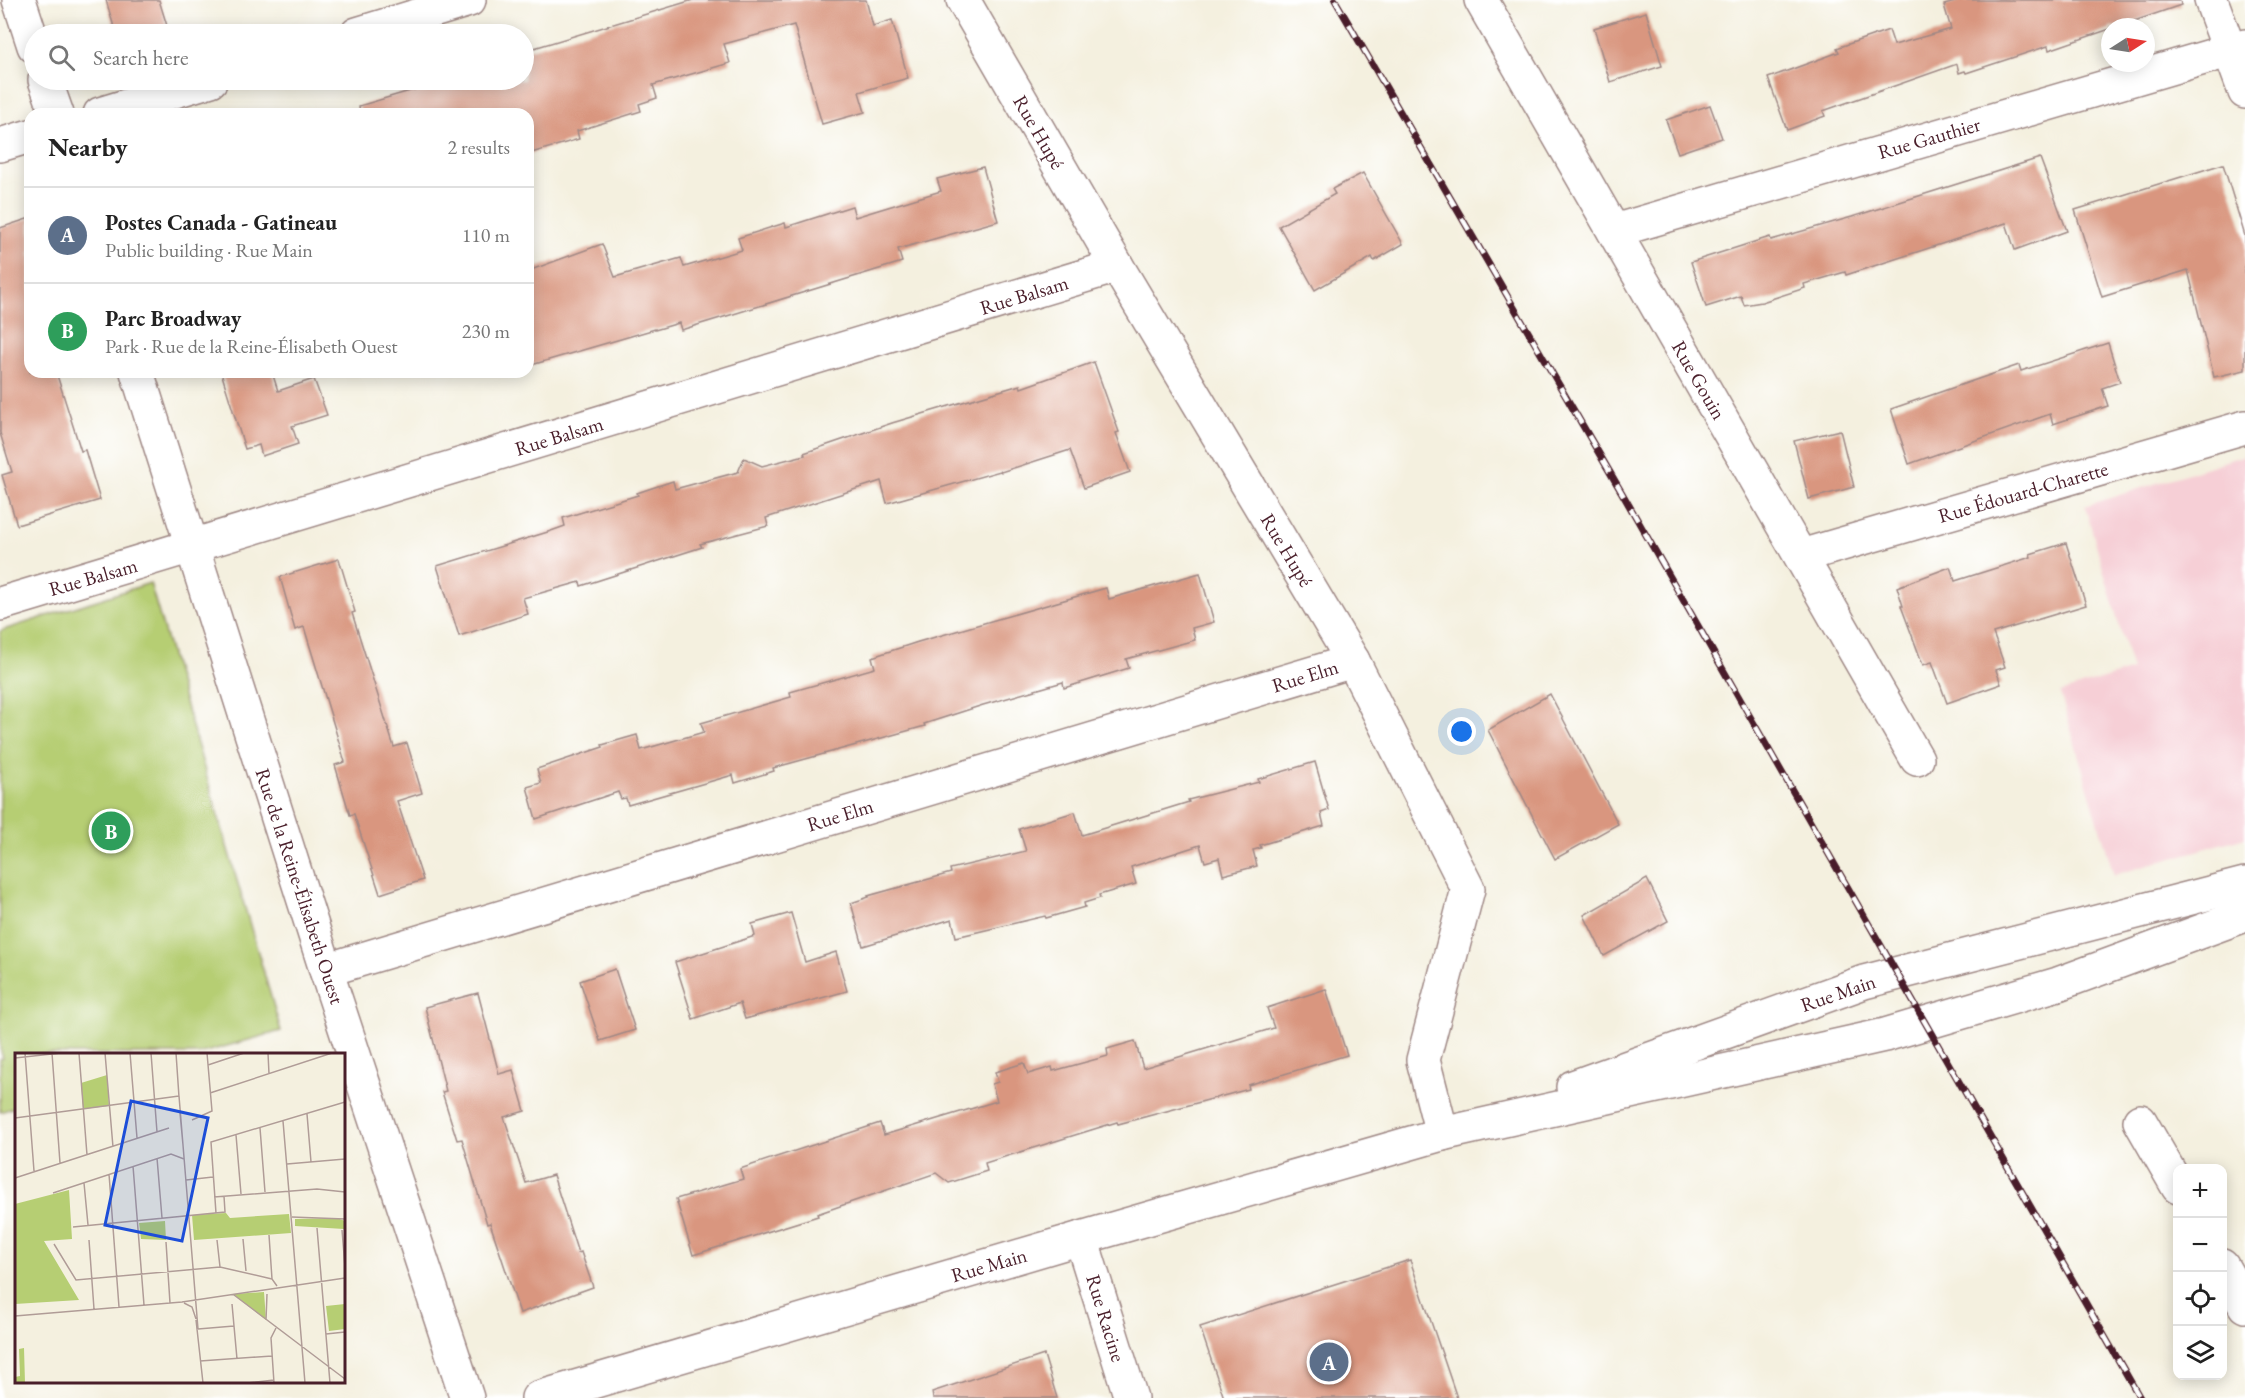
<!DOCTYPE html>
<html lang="en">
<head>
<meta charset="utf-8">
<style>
  :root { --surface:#fff; --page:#f6f6f6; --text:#222; --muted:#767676; --line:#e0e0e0; --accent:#1a73e8 }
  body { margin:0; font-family:"EB Garamond",serif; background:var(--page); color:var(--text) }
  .controls { position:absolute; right:18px; bottom:18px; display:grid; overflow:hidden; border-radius:12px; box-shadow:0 3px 15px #0003 }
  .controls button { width:54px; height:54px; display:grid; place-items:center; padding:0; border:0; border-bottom:2px solid var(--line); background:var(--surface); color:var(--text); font:30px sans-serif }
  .compass { position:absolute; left:2101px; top:18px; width:54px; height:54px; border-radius:50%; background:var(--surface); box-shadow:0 3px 15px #0003; rotate:78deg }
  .you { position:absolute; left:1462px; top:732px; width:21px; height:21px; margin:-15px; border:4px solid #fff; border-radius:50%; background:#1a73e8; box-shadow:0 0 0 9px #1a73e833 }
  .badge { display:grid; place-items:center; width:39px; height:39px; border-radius:50%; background:var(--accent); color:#fff; font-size:20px; font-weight:700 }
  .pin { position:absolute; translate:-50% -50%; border:3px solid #fff; box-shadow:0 2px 6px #0006 }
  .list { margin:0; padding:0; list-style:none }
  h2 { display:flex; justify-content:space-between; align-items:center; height:78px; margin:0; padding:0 24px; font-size:26px }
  h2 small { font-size:20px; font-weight:400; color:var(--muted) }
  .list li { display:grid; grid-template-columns:39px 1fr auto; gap:18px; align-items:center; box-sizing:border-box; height:96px; padding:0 24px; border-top:2px solid var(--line) }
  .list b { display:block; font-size:22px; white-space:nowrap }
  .list p { margin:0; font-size:20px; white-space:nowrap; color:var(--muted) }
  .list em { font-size:20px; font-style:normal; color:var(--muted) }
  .icon { flex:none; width:33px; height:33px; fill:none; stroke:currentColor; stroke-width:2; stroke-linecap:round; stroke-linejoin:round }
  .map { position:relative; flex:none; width:2245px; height:1398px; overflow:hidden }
  .search { position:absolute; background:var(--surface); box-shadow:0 3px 15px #0003; left:24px; top:24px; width:510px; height:66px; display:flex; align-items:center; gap:15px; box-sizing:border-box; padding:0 21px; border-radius:33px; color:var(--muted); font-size:22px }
  .panel { position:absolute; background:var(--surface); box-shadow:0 3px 15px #0003; left:24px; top:108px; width:510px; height:270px; border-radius:18px }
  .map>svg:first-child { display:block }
</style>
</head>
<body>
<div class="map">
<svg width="2245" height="1398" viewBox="0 0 2245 1398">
  <rect width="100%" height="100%" fill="#fff"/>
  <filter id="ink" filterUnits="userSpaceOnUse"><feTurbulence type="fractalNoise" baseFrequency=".0167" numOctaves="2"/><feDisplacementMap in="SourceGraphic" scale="12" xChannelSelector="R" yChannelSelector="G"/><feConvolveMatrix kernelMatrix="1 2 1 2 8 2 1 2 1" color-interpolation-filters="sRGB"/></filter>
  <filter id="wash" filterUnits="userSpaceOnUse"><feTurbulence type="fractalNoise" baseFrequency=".008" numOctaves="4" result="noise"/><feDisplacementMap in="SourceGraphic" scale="24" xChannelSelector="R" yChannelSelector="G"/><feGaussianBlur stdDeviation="1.35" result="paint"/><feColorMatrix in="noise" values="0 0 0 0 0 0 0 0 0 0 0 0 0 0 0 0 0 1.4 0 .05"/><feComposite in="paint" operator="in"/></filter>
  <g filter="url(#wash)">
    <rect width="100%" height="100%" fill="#f4f0df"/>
    <polygon fill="#f6cfd6" points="2245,455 2245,837 2114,875 2060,693 2132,670 2085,506"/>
    <polygon fill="#b6ce73" stroke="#80764f" stroke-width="1.5" points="150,583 281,1031 198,1054 16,1054 16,1107 0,1112 0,1059 3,1058 0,1049 0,631"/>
    <g id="blocks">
      <g fill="#d9967f">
        <polygon points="106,0 159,0 168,29 150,34 116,34"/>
        <polygon points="693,0 866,0 873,26 892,20 908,78 859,92 865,112 822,124 794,25 724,44 730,63 653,85 657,98 639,104 641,111 577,131 579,139 528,154 528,114 360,114 359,106 447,80 524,80 524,51"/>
        <polygon points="1962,0 2180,0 2181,5 2117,27 2110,27 2110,29 2049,50 2048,46 1966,73 1965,71 1959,73 1957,64 1823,111 1825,116 1787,130 1768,78 1831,55 1839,52 1837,48 1889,30 1894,45 1951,29 1944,5"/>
        <polygon points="1646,12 1662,66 1610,82 1594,28"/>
        <polygon points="1710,105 1722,138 1678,153 1666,120"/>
        <polygon points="2040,158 2067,231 2015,250 2006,223 1846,275 1845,272 1804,284 1805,288 1762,302 1744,305 1741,296 1706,307 1691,262 1770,237 1771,240 1852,217"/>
        <polygon points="2223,164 2245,236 2245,370 2214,377 2188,270 2102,297 2075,210"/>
        <polygon points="983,167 998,221 898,249 902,262 727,316 681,330 679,323 655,330 655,329 528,366 528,271 602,244 615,277 681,258 684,267 742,250 738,238 785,223 786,227 852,206 855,217 941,191 937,179"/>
        <polygon points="1363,173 1403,244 1374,261 1372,257 1315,290 1279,226 1335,194 1332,189"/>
        <polygon points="30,218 30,372 56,372 81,451 85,450 100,500 17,525 2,475 12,472 0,433 0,228"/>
        <polygon points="2108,343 2120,382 2102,388 2108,406 2053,424 2050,414 1909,464 1891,409 2019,365 2021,371"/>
        <polygon points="1094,362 1119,432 1116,433 1130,472 1084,488 1070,450 1001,472 1000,471 887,503 881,481 766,518 768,526 700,544 702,547 581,586 580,582 523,598 528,614 459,636 437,566 551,531 565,526 563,518 638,495 637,493 673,481 675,489 738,472 744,458 762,466 805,455 804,453 892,423 1020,385 1021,388"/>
        <polygon points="221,372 272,372 278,391 314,379 327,415 292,426 298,444 262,456 259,445 245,449"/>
        <polygon points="1840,430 1854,487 1809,499 1794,441"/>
        <polygon points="2066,543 2086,605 1993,633 2005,667 1996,670 2001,684 1947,703 1932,662 1923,665 1901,606 1903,606 1897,587 1950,567 1955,581 2031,557 2030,554"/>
        <polygon points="339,559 355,612 352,613 394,747 407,743 422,793 397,801 423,880 380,894 354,814 350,815 335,765 345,762 304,627 295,630 280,577"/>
        <polygon points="1200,573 1214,622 1192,628 1195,640 1126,659 1129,668 1064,688 1063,682 983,705 924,724 925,726 773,768 774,771 735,783 733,775 628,805 626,798 621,799 618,792 536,819 527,787 541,783 537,769 603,747 602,745 637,735 641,750 704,732 701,723 791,697 790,692 875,668 872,657 918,642 1106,588 1109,599"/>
        <polygon points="1550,694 1618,824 1555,859 1488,730"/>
        <polygon points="1315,762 1329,810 1321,813 1324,826 1260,845 1261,848 1253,850 1257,866 1223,875 1219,858 1205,862 1200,845 1131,867 1136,884 1099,895 1100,898 1084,903 1085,907 1046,918 1045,916 956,937 952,919 863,946 851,903 869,897 868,896 951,873 950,869 1026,851 1019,829 1075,812 1082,835 1189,802 1188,800 1259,782 1258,779"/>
        <polygon points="1647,879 1668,921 1604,956 1584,915"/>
        <polygon points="791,913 805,962 836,952 847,991 745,1019 740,1003 693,1019 675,962 755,936 752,924"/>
        <polygon points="615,969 635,1030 600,1041 580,981"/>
        <polygon points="1326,989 1347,1055 1248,1085 1249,1089 1118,1124 1117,1122 985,1163 987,1171 949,1183 936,1173 817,1214 818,1216 693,1255 676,1199 743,1179 740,1169 880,1123 884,1135 997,1101 992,1084 998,1082 995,1072 1024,1063 1028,1074 1052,1067 1053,1071 1108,1056 1107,1049 1135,1041 1143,1068 1274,1028 1267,1008"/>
        <polygon points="478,993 499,1074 513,1070 525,1111 504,1117 526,1183 553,1175 578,1253 581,1252 593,1287 520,1313 490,1223 487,1224 462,1139 457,1140 442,1092 446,1091 425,1007"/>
        <polygon points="1410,1260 1457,1398 1224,1398 1200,1327"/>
        <polygon points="1044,1355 1057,1398 933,1398 932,1392"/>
      </g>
    </g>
  </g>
  <g filter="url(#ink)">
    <use href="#blocks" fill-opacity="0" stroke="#9f8885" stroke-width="1.5"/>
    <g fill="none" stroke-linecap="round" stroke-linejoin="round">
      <g stroke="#9f8885" stroke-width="36">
        <g id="minor">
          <polyline points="19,0 34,46"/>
          <polyline points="963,0 1117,266 1353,661 1468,889 1423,1060 1442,1134"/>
          <polyline points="1481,0 1917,759"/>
          <polyline points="2211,0 2245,92"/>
          <polyline points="357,34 469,0"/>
          <polyline points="45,80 57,114"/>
          <polyline points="100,114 211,80"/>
          <polyline points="0,145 30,136"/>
          <polyline points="1614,231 2245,46"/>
          <polyline points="137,372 326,970 467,1398"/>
          <polyline points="1801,556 2245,427"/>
          <polyline points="0,604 1117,266"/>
          <polyline points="326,970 1353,661"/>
          <polyline points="2140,1121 2178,1187"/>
          <polyline points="1081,1238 1131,1398"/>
          <polyline points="2222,1266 2245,1306"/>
        </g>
      </g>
      <g stroke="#9f8885" stroke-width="36">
        <g id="tertiary">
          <polyline points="1573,1087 1864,982 2245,884"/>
          <polyline points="538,1398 1081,1238 1442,1134 1885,1035 2058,984 2245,915"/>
        </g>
      </g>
      <use href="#minor" stroke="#fff" stroke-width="33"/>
      <use href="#tertiary" stroke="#fff" stroke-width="33"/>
      <g stroke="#4a1f2b" stroke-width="7">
        <polyline id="rail" points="1335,0 1622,493 2140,1398"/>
      </g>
      <use href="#rail" stroke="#fff" stroke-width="4.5" stroke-dasharray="14" stroke-linecap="butt"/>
    </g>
  </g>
  <g text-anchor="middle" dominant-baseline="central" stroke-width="4.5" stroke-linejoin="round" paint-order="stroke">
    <g font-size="20" fill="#4a1f2b" stroke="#fff">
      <text transform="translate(1039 132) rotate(60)">Rue Hupé</text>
      <text transform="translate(1929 138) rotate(-16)">Rue Gauthier</text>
      <text transform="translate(1024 295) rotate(-17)">Rue Balsam</text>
      <text transform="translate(1699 380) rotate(60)">Rue Gouin</text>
      <text transform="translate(559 436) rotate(-17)">Rue Balsam</text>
      <text transform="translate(2023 492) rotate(-16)">Rue Édouard-Charette</text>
      <text transform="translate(1287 550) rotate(59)">Rue Hupé</text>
      <text transform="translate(93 577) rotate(-16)">Rue Balsam</text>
      <text transform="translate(1305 676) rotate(-17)">Rue Elm</text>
      <text transform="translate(840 815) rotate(-17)">Rue Elm</text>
      <text transform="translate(300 886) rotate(72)">Rue de la Reine-Élisabeth Ouest</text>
      <text transform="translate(1838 993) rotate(-19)">Rue Main</text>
      <text transform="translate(989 1265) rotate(-16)">Rue Main</text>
      <text transform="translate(1106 1318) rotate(73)">Rue Racine</text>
    </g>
  </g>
  <g transform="translate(15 1053)">
    <rect width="330" height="330" fill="#f4f0df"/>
    <path d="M92,22l2,31 -26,3 -2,-26zM54,137l3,49 -28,2 35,59 -64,4v-100zM211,160l4,5 59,-4 2,19 -97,7 -2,-25zM322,165l8,3v14l-1,-6 -49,-3v-7zM150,168l1,19 -25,-1 -2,-16zM249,239l2,28 -33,-26zM330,251v25l-16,2 -3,-25zM9,295l1,35h-10v-6l5,-1 -1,-27z" fill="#b6ce73"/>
    <path fill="none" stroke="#b09c97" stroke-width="1.5" d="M10,0l9,118M37,0l8,110M64,0l8,102M90,0l8,94M115,0l7,85M136,0l6,79M161,0l3,44M253,0l1,21M0,5l46,-5M193,12l36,-12M195,40l122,-40M164,43l19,233M165,60l3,32M292,61l4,48M0,65l164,-22M177,67l20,-9 -5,-58M268,68l22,262M245,75l5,64M221,82l5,59M142,105l5,60M272,111l58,-5M118,113l11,139M94,121l10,133M0,125l154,-50M171,127l27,-3M69,130l4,42M38,140l118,-39 13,5M199,144l103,-8 28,3M201,160l-5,-71 134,-40M277,164l53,2M58,174l152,-15 -1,-16M302,175l13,155M327,177l3,37M254,182l3,44 5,7M228,186l3,32M74,187l5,69M202,187l3,27M151,189l4,61M39,191l22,36 144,-13 52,12M219,242l111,84M169,250l8,4 4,12M217,251l5,55M0,263l167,-14 163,-24M181,267l7,63M251,267l1,-26M183,276l36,-3M311,281l19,-2M185,308l72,-5M232,330l27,-3M259,330l-3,-45 5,-10"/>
    <path fill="#1d4ed8" fill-opacity="0.15" stroke="#1d4ed8" stroke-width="3" d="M116,48l77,17 -26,123 -77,-16z"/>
    <rect width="330" height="330" fill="none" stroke="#4a1f2b" stroke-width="3"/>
  </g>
</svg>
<div class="controls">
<button>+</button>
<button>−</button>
<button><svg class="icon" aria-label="locate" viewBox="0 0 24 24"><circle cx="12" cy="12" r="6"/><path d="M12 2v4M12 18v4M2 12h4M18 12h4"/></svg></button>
<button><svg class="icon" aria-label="layers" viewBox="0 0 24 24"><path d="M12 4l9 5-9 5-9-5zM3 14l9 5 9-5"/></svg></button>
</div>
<svg class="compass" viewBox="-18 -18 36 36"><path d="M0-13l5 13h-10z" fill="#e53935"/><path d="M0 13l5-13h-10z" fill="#767676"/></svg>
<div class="you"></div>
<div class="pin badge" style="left:1329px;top:1362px;background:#5c6f8a">A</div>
<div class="pin badge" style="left:111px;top:831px;background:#2e9e5b">B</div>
<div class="search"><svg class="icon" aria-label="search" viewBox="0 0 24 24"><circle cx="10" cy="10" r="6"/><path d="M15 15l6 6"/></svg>Search here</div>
<section class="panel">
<h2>Nearby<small>2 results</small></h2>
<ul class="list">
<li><span class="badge" style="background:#5c6f8a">A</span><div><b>Postes Canada - Gatineau</b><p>Public building · Rue Main</p></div><em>110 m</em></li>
<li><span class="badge" style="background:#2e9e5b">B</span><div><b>Parc Broadway</b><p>Park · Rue de la Reine-Élisabeth Ouest</p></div><em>230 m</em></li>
</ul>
</section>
</div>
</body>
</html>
